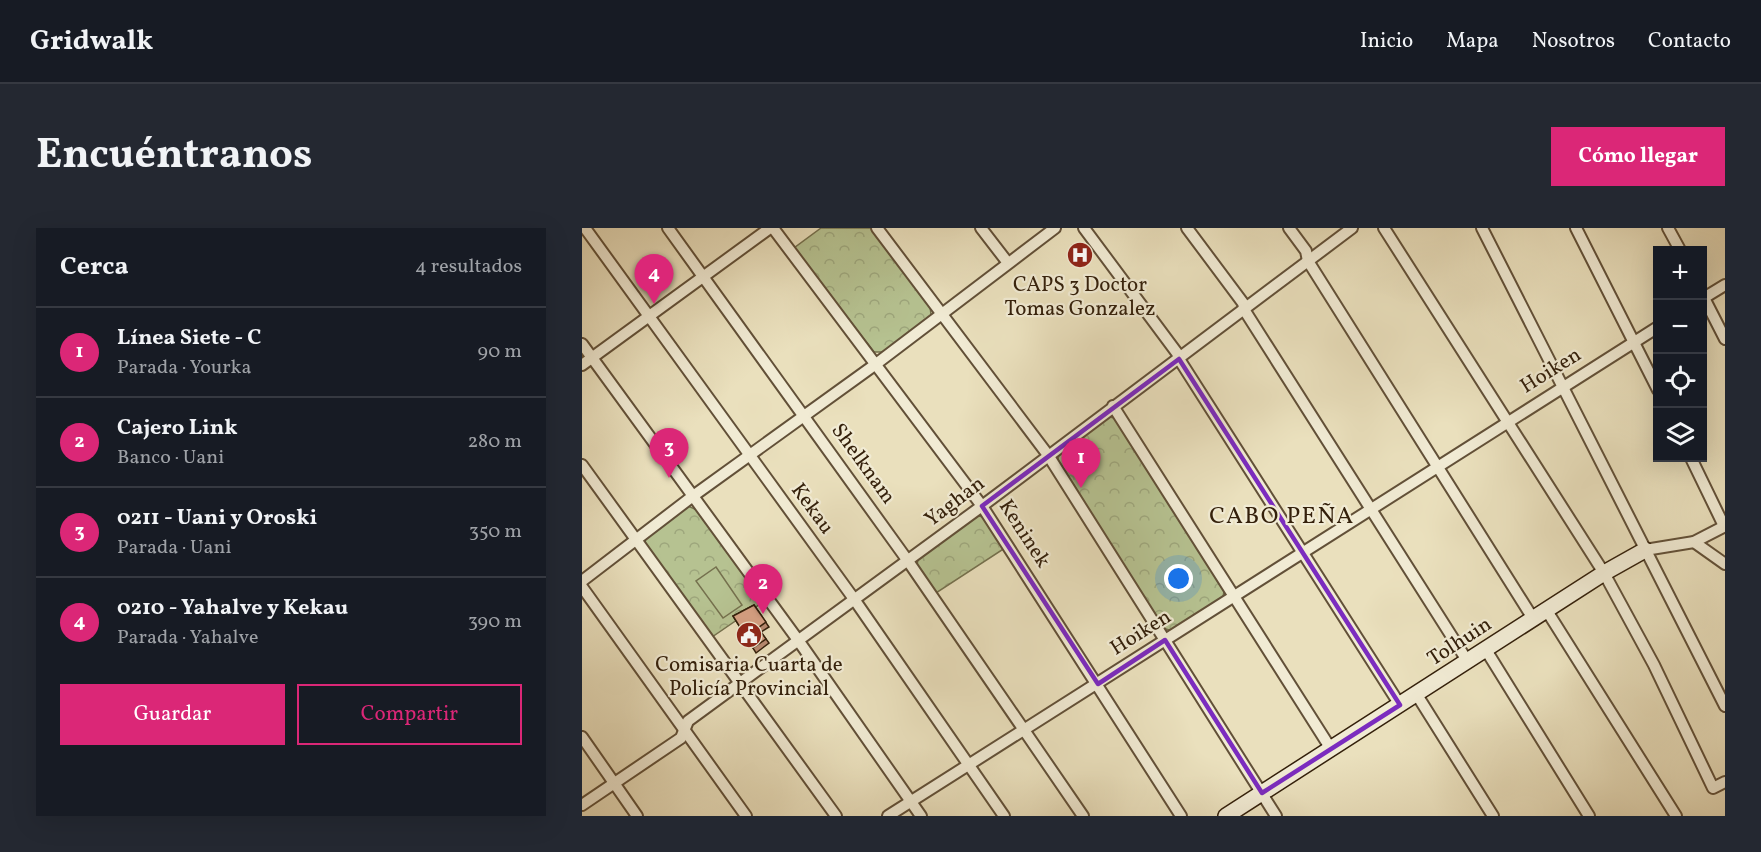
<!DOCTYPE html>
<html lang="es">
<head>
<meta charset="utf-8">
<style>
  :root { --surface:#171b24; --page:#242831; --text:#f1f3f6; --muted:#9ea1a6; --line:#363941; --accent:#db2777 }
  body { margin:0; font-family:Vollkorn,serif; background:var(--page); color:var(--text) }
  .controls { position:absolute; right:18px; top:18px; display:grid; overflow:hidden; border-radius:0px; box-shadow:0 6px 24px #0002 }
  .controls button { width:54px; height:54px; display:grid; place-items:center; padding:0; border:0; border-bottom:2px solid var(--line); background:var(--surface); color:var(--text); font:30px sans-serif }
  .you { position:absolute; left:597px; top:351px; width:21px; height:21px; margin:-15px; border:4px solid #fff; border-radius:50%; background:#1a73e8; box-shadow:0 0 0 9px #1a73e833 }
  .badge { display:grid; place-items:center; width:39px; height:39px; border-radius:50%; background:var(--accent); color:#fff; font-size:20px; font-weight:700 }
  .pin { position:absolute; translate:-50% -50px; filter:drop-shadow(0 2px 3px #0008) }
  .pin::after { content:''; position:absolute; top:32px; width:21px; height:18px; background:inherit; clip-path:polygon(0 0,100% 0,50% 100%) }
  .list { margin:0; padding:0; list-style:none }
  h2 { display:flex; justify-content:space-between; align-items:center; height:78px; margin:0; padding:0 24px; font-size:26px }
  h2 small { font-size:20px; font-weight:400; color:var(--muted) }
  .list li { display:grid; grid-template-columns:39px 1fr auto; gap:18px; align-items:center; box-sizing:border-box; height:90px; padding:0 24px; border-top:2px solid var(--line) }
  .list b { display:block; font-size:22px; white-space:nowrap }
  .list p { margin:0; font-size:20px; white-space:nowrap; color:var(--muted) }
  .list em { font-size:20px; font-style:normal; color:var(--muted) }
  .actions { display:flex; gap:12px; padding:18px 24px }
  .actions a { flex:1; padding:14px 0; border:2px solid var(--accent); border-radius:0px; text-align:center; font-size:21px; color:var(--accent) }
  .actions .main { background:var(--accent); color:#fff }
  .icon { flex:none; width:33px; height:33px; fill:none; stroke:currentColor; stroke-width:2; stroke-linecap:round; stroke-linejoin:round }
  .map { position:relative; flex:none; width:1143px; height:588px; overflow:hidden; border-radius:0px }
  header { display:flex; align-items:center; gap:36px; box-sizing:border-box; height:84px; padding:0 30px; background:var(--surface); border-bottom:2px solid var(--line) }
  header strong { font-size:28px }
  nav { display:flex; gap:33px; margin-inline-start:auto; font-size:21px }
  .intro { display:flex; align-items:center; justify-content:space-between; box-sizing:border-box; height:144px; padding:0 36px }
  h1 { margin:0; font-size:42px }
  .button { padding:15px 27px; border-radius:0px; background:var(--accent); color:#fff; font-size:21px; font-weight:700 }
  main { display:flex; gap:36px; padding:0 36px }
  aside { flex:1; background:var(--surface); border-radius:0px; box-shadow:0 6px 24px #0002 }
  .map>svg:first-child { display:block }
</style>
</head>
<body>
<header>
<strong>Gridwalk</strong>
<nav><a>Inicio</a><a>Mapa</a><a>Nosotros</a><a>Contacto</a></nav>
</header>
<div class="intro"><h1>Encuéntranos</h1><a class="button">Cómo llegar</a></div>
<main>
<aside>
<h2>Cerca<small>4 resultados</small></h2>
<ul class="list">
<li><span class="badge">1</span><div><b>Línea Siete - C</b><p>Parada · Yourka</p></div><em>90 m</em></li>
<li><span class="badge">2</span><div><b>Cajero Link</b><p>Banco · Uani</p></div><em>280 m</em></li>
<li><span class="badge">3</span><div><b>0211 - Uani y Oroski</b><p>Parada · Uani</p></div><em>350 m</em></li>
<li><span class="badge">4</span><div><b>0210 - Yahalve y Kekau</b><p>Parada · Yahalve</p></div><em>390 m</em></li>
</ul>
<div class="actions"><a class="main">Guardar</a><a>Compartir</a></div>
</aside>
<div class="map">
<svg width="1143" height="588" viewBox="0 0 1143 588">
  <defs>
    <pattern id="park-crowns" width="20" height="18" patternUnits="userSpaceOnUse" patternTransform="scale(1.5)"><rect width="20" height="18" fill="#b6c291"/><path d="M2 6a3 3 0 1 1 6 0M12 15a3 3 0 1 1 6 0" fill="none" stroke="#9da67c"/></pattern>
  </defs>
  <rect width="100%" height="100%" fill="#eae0bd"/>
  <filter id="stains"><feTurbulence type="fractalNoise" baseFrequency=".00333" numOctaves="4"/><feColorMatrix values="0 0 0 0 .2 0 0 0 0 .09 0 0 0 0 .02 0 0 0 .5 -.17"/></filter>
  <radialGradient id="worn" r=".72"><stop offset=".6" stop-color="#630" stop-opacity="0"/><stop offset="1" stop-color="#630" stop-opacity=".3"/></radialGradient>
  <g fill="url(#park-crowns)" stroke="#75714e" stroke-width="1.5">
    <polygon points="239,0 289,0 348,78 349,87 302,124 292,124 212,20"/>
    <polygon points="527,189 533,190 642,363 641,369 590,403 581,400 476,232 477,226"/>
    <polygon points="106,278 115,282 181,374 130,409 63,315 64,309"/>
    <polygon points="396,288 402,289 423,320 354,365 335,338 336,331"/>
  </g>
  <polygon fill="#b6c291" stroke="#75714e" stroke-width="1.5" points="134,339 160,377 141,390 114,353"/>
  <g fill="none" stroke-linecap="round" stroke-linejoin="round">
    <g stroke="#625038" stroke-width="14">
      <g id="street">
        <polyline points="3,0 272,371 422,588"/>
        <polyline points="86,0 326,333 501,588"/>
        <polyline points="191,0 400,278 599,588"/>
        <polyline points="295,0 466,227 694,588"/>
        <polyline points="399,0 426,35"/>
        <polyline points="502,0 595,125 597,131 818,477"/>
        <polyline points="605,0 661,75 663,83 886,434"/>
        <polyline points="707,0 724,23 726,33 952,392"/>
        <polyline points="802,0 1022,345 1072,437 1131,560 1143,554"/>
        <polyline points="900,0 1143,478"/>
        <polyline points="994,0 1076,162"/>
        <polyline points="1086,0 1098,22"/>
        <polyline points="1120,66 1143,111"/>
        <polyline points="1120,71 1143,57"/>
        <polyline points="0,116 216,412 339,588"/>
        <polyline points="0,137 188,0"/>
        <polyline points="531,178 749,521"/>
        <polyline points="1109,230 1142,298"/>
        <polyline points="0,237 254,588"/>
        <polyline points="1112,314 1143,336"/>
        <polyline points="1063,322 1112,314 1143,298"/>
        <polyline points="0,353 111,268 294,136 473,0"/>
        <polyline points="0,359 164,588"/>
        <polyline points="965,383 1094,588"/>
        <polyline points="904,422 1007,588"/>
        <polyline points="835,467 911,588"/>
        <polyline points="0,509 55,588"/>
        <polyline points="0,577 99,510 106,493 400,278 770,0"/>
        <polyline points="306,588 1076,99"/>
      </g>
    </g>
    <g stroke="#34200b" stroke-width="18">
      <polyline id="secondary" points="644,588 1022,345 1063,322"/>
    </g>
    <use href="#street" stroke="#f1ebd4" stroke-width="10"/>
    <use href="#secondary" stroke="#f1ebd4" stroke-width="15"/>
  </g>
  <polygon fill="#b88a71" stroke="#34200b" stroke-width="1.5" points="172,377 187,399 179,404 187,415 174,425 151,388"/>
  <polygon fill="#d6a083" stroke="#34200b" stroke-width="1.5" points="172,377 184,394 176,400 184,411 171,420 151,388"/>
  <path fill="none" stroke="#7b2cbf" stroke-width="4.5" stroke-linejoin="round" d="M597,131l221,346 -138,88 -97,-153 -67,44 -116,-178z"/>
  <defs>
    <g id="hospital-disc" transform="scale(1.35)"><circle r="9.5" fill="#8f2418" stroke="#f1ebd4"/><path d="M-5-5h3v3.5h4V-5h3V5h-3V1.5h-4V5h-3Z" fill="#fff"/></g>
    <g id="civic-disc" transform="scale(1.35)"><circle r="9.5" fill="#8f2418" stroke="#f1ebd4"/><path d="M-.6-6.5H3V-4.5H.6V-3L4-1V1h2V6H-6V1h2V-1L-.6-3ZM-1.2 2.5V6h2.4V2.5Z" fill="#fff"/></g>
  </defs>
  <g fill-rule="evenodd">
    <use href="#hospital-disc" x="498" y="27"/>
    <use href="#civic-disc" x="167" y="407"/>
  </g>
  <g text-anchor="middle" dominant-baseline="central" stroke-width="4.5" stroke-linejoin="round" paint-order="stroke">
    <g font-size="21" fill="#34200b" stroke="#f1ebd4">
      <text x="498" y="57">CAPS 3 Doctor<tspan x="498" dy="24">Tomas Gonzalez</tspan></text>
      <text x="167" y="437">Comisaria Cuarta de<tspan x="167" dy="24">Policía Provincial</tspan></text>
    </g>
    <g font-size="21" fill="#34200b" stroke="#f1ebd4">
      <text transform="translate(969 143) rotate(-32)">Hoiken</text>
      <text transform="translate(281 236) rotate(54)">Shelknam</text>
      <text transform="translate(373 274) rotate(-37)">Yaghan</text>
      <text transform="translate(230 281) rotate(54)">Kekau</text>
      <text transform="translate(442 306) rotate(57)">Keninek</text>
      <text transform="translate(559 405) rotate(-32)">Hoiken</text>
      <text transform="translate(878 414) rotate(-33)">Tolhuin</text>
    </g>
    <g font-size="24" letter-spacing="1.5" fill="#34200b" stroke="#f1ebd4">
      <text x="700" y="289">CABO PEÑA</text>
    </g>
  </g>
  <rect width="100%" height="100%" filter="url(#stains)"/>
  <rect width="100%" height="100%" fill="url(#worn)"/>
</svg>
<div class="controls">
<button>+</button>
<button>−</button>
<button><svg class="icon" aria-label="locate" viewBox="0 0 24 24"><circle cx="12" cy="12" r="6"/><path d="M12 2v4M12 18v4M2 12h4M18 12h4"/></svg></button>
<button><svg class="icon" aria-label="layers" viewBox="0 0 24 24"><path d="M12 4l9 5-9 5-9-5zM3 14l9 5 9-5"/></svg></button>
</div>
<div class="you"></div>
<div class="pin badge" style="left:499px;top:260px">1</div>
<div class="pin badge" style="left:181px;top:386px">2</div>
<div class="pin badge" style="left:87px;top:250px">3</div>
<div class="pin badge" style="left:72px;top:76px">4</div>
</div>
</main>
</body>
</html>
